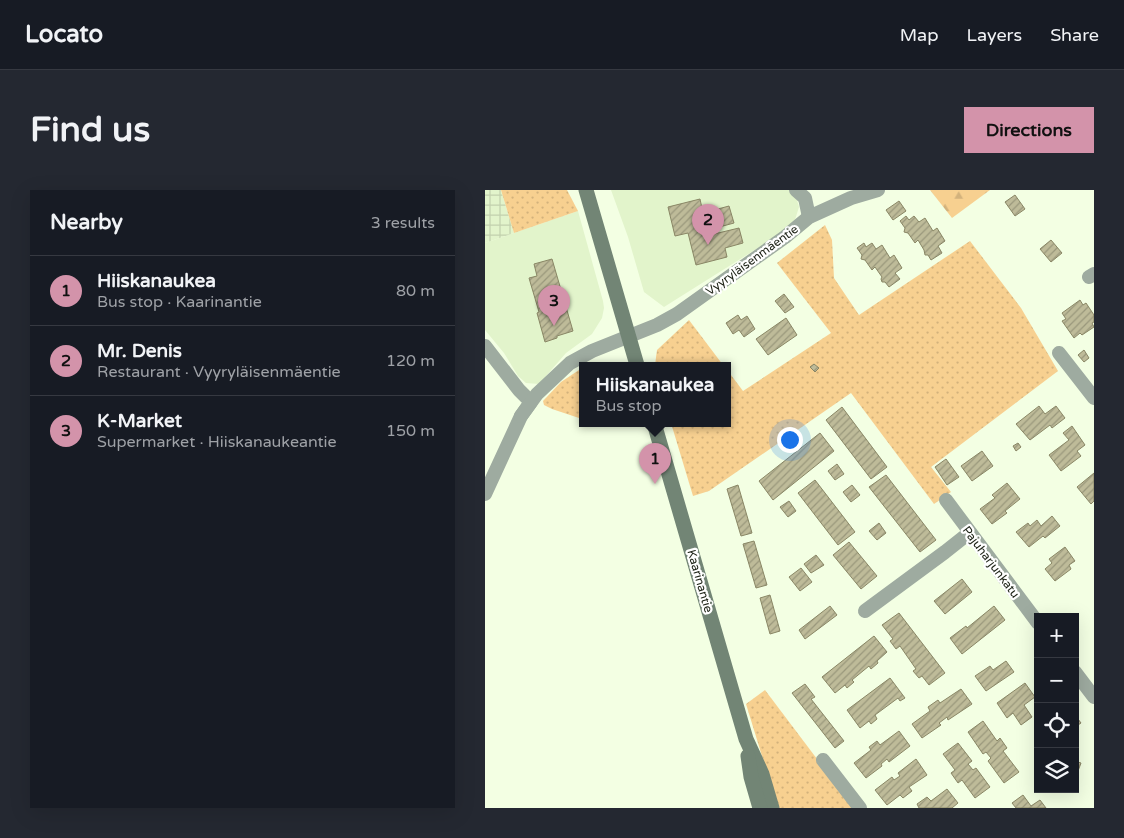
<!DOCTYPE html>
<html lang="en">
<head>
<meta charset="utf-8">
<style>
  :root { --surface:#171b24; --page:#242831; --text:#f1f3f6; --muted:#9ea1a6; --line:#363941; --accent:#d393aa }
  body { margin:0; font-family:"Varela Round",sans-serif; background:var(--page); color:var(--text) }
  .controls { position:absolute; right:15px; bottom:15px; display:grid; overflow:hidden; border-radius:0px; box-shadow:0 5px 20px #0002 }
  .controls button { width:45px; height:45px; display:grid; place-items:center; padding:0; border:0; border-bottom:1px solid var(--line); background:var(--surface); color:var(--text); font:25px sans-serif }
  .you { position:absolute; left:304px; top:249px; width:18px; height:18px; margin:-12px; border:4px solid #fff; border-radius:50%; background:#1a73e8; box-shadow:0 0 0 8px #1a73e833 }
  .badge { display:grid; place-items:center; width:32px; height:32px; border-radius:50%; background:var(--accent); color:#111; font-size:16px; font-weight:700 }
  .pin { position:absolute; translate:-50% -41px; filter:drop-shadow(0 1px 2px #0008) }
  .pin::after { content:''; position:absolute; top:26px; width:18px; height:15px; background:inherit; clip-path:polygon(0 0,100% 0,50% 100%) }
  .popup { position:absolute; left:94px; top:172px; width:152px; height:65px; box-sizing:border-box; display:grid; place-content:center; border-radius:0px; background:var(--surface); filter:drop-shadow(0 1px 4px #0005); font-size:16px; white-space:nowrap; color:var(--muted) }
  .popup b { font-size:19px; color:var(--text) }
  .popup::after { content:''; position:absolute; left:50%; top:100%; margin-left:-10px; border:10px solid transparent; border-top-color:var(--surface) }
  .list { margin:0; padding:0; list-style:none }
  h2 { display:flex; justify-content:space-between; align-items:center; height:65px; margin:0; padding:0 20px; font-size:21px }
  h2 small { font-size:16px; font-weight:400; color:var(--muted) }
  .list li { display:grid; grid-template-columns:32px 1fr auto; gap:15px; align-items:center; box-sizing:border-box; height:70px; padding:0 20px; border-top:1px solid var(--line) }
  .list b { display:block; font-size:19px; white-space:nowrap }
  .list p { margin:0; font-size:16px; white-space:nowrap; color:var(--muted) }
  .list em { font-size:16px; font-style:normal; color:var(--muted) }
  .icon { flex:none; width:28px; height:28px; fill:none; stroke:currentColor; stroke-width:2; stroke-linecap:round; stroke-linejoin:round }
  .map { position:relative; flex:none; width:609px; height:618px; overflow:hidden; border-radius:0px }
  header { display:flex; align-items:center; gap:30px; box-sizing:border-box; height:70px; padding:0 25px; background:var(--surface); border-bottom:1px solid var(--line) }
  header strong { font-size:24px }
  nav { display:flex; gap:28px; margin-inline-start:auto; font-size:18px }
  .intro { display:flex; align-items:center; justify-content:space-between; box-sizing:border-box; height:120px; padding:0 30px }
  h1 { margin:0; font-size:35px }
  .button { padding:12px 22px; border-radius:0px; background:var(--accent); color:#111; font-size:18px; font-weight:700 }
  main { display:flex; gap:30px; padding:0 30px }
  aside { flex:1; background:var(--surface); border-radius:0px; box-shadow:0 5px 20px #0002 }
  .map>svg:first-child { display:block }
</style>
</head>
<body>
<header>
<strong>Locato</strong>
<nav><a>Map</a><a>Layers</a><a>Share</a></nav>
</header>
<div class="intro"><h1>Find us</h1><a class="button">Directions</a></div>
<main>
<aside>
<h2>Nearby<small>3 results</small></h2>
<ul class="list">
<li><span class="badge">1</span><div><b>Hiiskanaukea</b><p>Bus stop · Kaarinantie</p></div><em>80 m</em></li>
<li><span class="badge">2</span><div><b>Mr. Denis</b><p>Restaurant · Vyyryläisenmäentie</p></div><em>120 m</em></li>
<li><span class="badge">3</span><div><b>K-Market</b><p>Supermarket · Hiiskanaukeantie</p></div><em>150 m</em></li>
</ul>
</aside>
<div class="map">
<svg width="609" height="618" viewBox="0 0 609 618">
  <defs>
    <pattern id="industrial-grid" width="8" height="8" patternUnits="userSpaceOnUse" patternTransform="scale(1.25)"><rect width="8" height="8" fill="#e2f4cb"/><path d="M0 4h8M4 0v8" fill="none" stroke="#c2d1ae"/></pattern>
    <pattern id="grass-dots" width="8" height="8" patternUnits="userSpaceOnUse" patternTransform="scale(1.25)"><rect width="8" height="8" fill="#f7d090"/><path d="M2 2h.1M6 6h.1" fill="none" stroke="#d3b27c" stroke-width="1.8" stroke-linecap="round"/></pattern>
    <pattern id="forest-firs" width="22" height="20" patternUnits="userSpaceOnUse" patternTransform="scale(1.25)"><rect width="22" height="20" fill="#f7d090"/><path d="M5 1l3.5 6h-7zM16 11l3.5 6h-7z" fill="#d3b27c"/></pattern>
    <pattern id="building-hatch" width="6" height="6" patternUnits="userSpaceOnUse" patternTransform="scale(1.25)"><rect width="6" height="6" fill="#bebb99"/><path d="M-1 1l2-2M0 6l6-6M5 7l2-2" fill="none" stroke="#9a987c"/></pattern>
  </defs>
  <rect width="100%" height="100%" fill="#f3ffe3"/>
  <g fill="#e2f4cb">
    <polygon points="126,0 306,0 312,10 314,17 309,33 303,39 179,117 159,102 143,47"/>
    <polygon points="93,21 118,111 119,118 117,128 107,144 81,163 54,194 41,193 33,186 19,163 0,140 0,53"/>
  </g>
  <polygon fill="url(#industrial-grid)" points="0,0 16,0 29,43 0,53"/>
  <g fill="url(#grass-dots)">
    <polygon points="16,0 82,0 93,21 29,43"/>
    <polygon points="340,35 347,50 349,88 374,125 485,51 536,118 573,181 446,277 466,302 449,314 366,203 224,301 208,306 186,233 242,233 243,181 258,201 346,143 292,73"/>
    <polygon points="204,130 238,175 170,175 172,160"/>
    <polygon points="97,178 97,229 67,219 59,215 58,211 76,192"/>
    <polygon points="280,500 369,618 293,618 261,514"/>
  </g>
  <polygon fill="url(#forest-firs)" points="445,0 505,0 467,28"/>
  <g fill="url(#building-hatch)" stroke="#898665">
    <polygon points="530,5 540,19 530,26 520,12"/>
    <polygon points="215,9 218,23 244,16 249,33 227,39 229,44 254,38 258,53 240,58 242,67 211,75 203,43 190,46 183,17"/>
    <polygon points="414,11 421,21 408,30 401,20"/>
    <polygon points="421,26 424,30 429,26 434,32 440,28 448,41 452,38 460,51 453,56 457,63 446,70 443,65 440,65 439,60 433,50 430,53 423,43 419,42 420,38 415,31"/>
    <polygon points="566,50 577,63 566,72 555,59"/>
    <polygon points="379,53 381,57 387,53 391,59 397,55 405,68 409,65 417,78 410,83 415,89 404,97 400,92 397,92 396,89 397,87 390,77 387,80 380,70 376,69 377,65 372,58"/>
    <polygon points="67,69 88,141 72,146 72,148 60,152 52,123 54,122 44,88 52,86 49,74"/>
    <polygon points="299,104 309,117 300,123 290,111"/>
    <polygon points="595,110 598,115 601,113 609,125 609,132 607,133 609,137 597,145 595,143 589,148 577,131 581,129 577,123"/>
    <polygon points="253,125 256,130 262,126 270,139 259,147 254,140 248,144 241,133"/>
    <polygon points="301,128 312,145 283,165 271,149"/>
    <polygon points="599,160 604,168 599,172 593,165"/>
    <polygon points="329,174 334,178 330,182 325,177"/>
    <polygon points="554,216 560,224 571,216 580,228 567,238 565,235 545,250 531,234"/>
    <polygon points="357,217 402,277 386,289 341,230"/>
    <polygon points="587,236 600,255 592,261 596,266 576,281 564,265 584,250 578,243"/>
    <polygon points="335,243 349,261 288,310 274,291"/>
    <polygon points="533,253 536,257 531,261 528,256"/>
    <polygon points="497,261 508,276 487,291 476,276"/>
    <polygon points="461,269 474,287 462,295 450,277"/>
    <polygon points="352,274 359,284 350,290 343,281"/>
    <polygon points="609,283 609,311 606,314 592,297"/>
    <polygon points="401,285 451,350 435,362 384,297"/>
    <polygon points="330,290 370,342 353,355 313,303"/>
    <polygon points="522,293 535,309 520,321 522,323 507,334 495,319 510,308 507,305"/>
    <polygon points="253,295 267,343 256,346 242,299"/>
    <polygon points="367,295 375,305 366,312 358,302"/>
    <polygon points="304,311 311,321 303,327 295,317"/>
    <polygon points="567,326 575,336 560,348 558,346 544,357 531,342 543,333 545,336 552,330 556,336"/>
    <polygon points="394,333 401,343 392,350 384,341"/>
    <polygon points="269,351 282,395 271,398 258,354"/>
    <polygon points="364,352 392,386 376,399 348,365"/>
    <polygon points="580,357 590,371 584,375 586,379 570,391 560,379 567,373 564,369"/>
    <polygon points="331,365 339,375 326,383 319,374"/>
    <polygon points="316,378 327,392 315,401 304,387"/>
    <polygon points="477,389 487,402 460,424 449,411"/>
    <polygon points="285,405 295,441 285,444 275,408"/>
    <polygon points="345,416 352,425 320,449 314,440"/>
    <polygon points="509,416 520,430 477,464 465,448 481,436 482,438"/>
    <polygon points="414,423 460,483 444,495 437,486 434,488 428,481 431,479 415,456 411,459 405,451 408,449 397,435"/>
    <polygon points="389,446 402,462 392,471 393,473 386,479 384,476 367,490 369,492 362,498 360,495 350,503 337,487"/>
    <polygon points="521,471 529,482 501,501 490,486 505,476 508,480"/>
    <polygon points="405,488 420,508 415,511 413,508 390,525 392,529 386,534 384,531 375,538 362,520"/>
    <polygon points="540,493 550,507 539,515 547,527 536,535 528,523 522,528 512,513"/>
    <polygon points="320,494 330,507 326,509 359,551 350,558 307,503"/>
    <polygon points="476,499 487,514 463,530 462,527 454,533 456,535 437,548 427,534 445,521 443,517 453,510 455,513"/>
    <polygon points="590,525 596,533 590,537"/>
    <polygon points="498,531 512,551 515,548 522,558 518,561 534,582 519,593 503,571 506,568 501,562 498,564 483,542"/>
    <polygon points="414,541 425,556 404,572 402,569 396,574 397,576 381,588 369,573 386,560 384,557 392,551 395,555"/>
    <polygon points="473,553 487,571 483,574 488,580 491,578 505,597 490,608 477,590 473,593 466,583 470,580 458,564"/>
    <polygon points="431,569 442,585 424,597 427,601 418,608 415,605 402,615 390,600 407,587 409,590 415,586 413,583"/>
    <polygon points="590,571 596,573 590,589"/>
    <polygon points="462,599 473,613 467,618 434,618 432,614 442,607 446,611"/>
    <polygon points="538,605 546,616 555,610 561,618 531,618 527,613"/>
  </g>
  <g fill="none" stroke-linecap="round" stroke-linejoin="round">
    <g stroke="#9eaba0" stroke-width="14">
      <polyline points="311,0 320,8 324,27"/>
      <polyline points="604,87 609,84"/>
      <polyline points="0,156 34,200 46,212 36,226 0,304"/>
      <polyline points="574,163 609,208"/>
      <polyline points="36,226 52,204 85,173 107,161 172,135 192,124 300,47 324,27 366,8 393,0"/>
      <polyline points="461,310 553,433"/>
      <polyline points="380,421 460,362 484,343"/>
      <polyline points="590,482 609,507"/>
      <polyline points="338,570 375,618"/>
    </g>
    <g stroke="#728575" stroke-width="15">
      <polyline points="101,0 152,175"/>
      <polyline points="169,233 261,549 277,584 287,618"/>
      <polyline points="263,566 266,587 275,618"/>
    </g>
  </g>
  <g text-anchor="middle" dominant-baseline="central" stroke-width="4.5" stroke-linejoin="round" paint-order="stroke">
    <g font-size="12" fill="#202519" stroke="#fff">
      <text transform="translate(267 70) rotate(-36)">Vyyryläisenmäentie</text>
      <text transform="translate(506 372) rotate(53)">Pajuharjunkatu</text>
      <text transform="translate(215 391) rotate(74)">Kaarinantie</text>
    </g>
  </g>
</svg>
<div class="controls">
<button>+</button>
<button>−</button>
<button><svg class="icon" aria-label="locate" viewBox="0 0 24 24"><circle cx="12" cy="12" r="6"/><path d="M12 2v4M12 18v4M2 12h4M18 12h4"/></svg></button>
<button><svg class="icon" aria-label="layers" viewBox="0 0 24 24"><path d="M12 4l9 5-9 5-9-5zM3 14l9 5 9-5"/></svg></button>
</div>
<div class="you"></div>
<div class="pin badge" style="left:170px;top:294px">1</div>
<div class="popup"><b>Hiiskanaukea</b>Bus stop</div>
<div class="pin badge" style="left:223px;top:55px">2</div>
<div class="pin badge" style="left:69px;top:136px">3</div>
</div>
</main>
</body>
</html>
